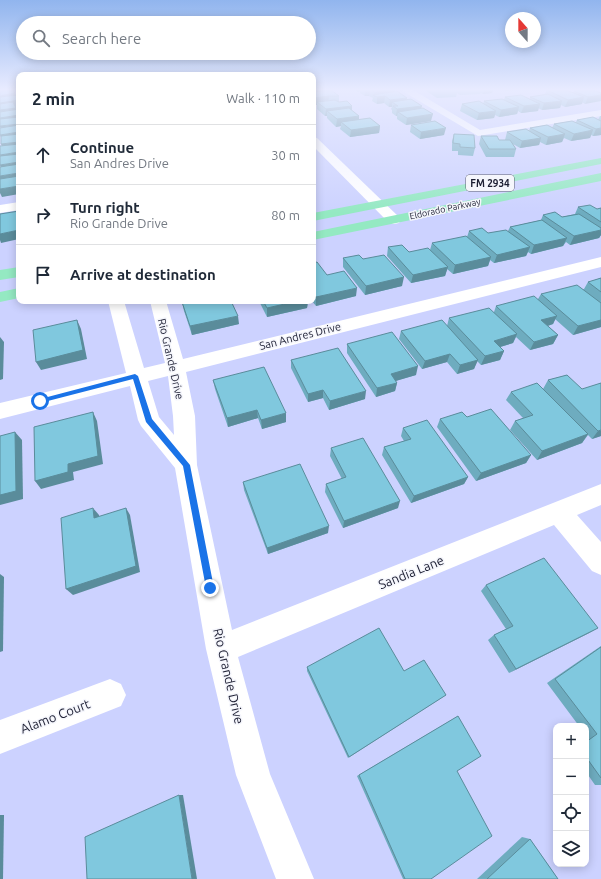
<!DOCTYPE html>
<html lang="en">
<head>
<meta charset="utf-8">
<style>
  :root { --surface:#fff; --page:#f6f6f7; --text:#1f2937; --muted:#747a83; --line:#e0e1e3 }
  body { margin:0; font-family:Ubuntu,sans-serif; background:var(--page); color:var(--text) }
  .controls { position:absolute; right:12px; bottom:12px; display:grid; overflow:hidden; border-radius:8px; box-shadow:0 2px 10px #0003 }
  .controls button { width:36px; height:36px; display:grid; place-items:center; padding:0; border:0; border-bottom:1px solid var(--line); background:var(--surface); color:var(--text); font:20px sans-serif }
  .compass { position:absolute; left:505px; top:12px; width:36px; height:36px; border-radius:50%; background:var(--surface); box-shadow:0 2px 10px #0003; rotate:339deg }
  .stop { position:absolute; width:12px; height:12px; margin:-9px; border:3px solid #1a73e8; border-radius:50%; background:#fff }
  .stop.end { background:#1a73e8; border-color:#fff; box-shadow:0 1px 4px #0008 }
  .list { margin:0; padding:0; list-style:none }
  h2 { display:flex; justify-content:space-between; align-items:center; height:52px; margin:0; padding:0 16px; font-size:17px }
  h2 small { font-size:13px; font-weight:400; color:var(--muted) }
  .list li { display:grid; grid-template-columns:26px 1fr auto; gap:12px; align-items:center; box-sizing:border-box; height:60px; padding:0 16px; border-top:1px solid var(--line) }
  .list b { display:block; font-size:15px; white-space:nowrap }
  .list p { margin:0; font-size:13px; white-space:nowrap; color:var(--muted) }
  .list em { font-size:13px; font-style:normal; color:var(--muted) }
  .icon { flex:none; width:22px; height:22px; fill:none; stroke:currentColor; stroke-width:2; stroke-linecap:round; stroke-linejoin:round }
  .map { position:relative; flex:none; width:601px; height:879px; overflow:hidden }
  .search { position:absolute; background:var(--surface); box-shadow:0 2px 10px #0003; left:16px; top:16px; width:300px; height:44px; display:flex; align-items:center; gap:10px; box-sizing:border-box; padding:0 14px; border-radius:22px; color:var(--muted); font-size:15px }
  .panel { position:absolute; background:var(--surface); box-shadow:0 2px 10px #0003; left:16px; top:72px; width:300px; height:232px; border-radius:8px }
  .map>svg:first-child { display:block }
</style>
</head>
<body>
<div class="map">
<svg width="601" height="879" viewBox="0 0 601 879">
  <rect width="100%" height="100%" fill="#ccd2ff"/>
  <g fill="none" stroke-linecap="round" stroke-linejoin="round">
    <g fill="#fff" fill-rule="evenodd">
      <polygon points="403,90 413,90 480,130 601,110 601,116 478,136 404,92"/>
      <polygon points="19,202 19,210 0,213 0,205"/>
      <path d="M601,257v10l-415,105 9,44 2,49 35,165 369,-146v21l-24,10 24,27v33l-9,-4 -38,-46 -316,132 32,117 44,105h-38l-40,-104 -30,-126 -31,-181 -34,-42 -3,-6 -8,-34 -130,33v-16l126,-30 -18,-72h16l20,67 21,-5 -15,-62h16l17,58zM168,376l5,40 1,19 -15,-18 -11,-36z"/>
      <polygon points="110,679 121,684 126,695 121,706 0,754 0,720"/>
    </g>
    <polygon fill="#fff" fill-rule="evenodd" points="313,137 317,138 399,217 401,220 399,223 394,224 389,223 313,146"/>
    <g fill="#94e9c2" fill-rule="evenodd">
      <polygon points="601,158 601,164 313,221 313,213"/>
      <polygon points="601,173 601,181 313,240 313,232"/>
      <polygon points="19,267 19,277 0,280 0,270"/>
      <polygon points="19,288 19,298 0,302 0,292"/>
    </g>
  </g>
  <g fill="#6eacbf">
    <polygon points="313,90 329,90 339,96 339,102 352,106 352,111 359,116 359,119 380,126 379,133 350,137 340,129 341,126 336,127 327,118 327,116 325,116 317,109 317,105 313,105"/>
    <polygon points="355,90 395,90 395,92 407,100 421,108 431,121 406,125 397,119 397,116 396,116 392,113 392,110 391,109 392,107 389,107 384,103 377,104 372,101 373,98 369,96 365,96 360,93 360,91 358,92"/>
    <polygon points="426,90 493,90 492,93 483,94 481,93 480,94 460,95 457,93 456,97 437,98 426,91"/>
    <polygon points="547,90 573,93 574,91 593,90 585,104 582,102 582,104 565,107 561,105 560,108 542,110 538,108 538,111 521,113 518,111 517,114 499,117 495,115 494,118 477,120 460,111 462,104 483,104 484,101 504,100 505,97 530,99 530,97 545,94"/>
    <polygon points="600,116 601,116 601,135 593,136 591,135 590,138 571,141 564,138 562,142 546,145 540,142 539,145 520,148 513,144 516,149 514,157 486,157 479,144 481,136 499,140 505,140 507,132 529,131 530,128 552,128 554,124 576,122 577,120 598,120"/>
    <polygon points="411,125 444,135 420,139 410,132"/>
    <polygon points="454,134 475,148 473,156 458,155 458,151 452,151 452,141"/>
    <polygon points="578,207 597,209 601,208 601,235 599,238 570,245 566,242 563,246 531,254 528,252 526,256 494,263 490,260 488,266 453,274 447,269 445,276 411,283 387,256 388,247 409,252 430,250 432,243 467,237 469,231 488,233 508,231 510,227 541,220 543,215 562,217 575,214"/>
    <polygon points="343,258 363,259 402,286 365,295 343,267"/>
    <polygon points="313,263 327,275 356,296 316,306 312,301 313,301"/>
    <polygon points="601,278 601,327 573,335 555,319 553,324 548,326 558,335 553,344 530,350 516,337 513,343 500,347 504,351 500,360 481,365 477,361 474,369 457,374 447,362 422,369 399,339 401,331 447,326 449,318 494,312 496,306 538,299 541,294 584,289 588,282"/>
    <polygon points="259,301 308,301 307,308 267,317"/>
    <polygon points="182,302 239,324 192,335 184,311"/>
    <polygon points="347,344 416,375 395,381 397,383 395,391 376,397 347,353"/>
    <polygon points="291,360 365,399 329,410 323,398 308,402 291,368"/>
    <polygon points="567,375 601,436 592,439 588,435 582,443 537,460 510,430 515,421 523,418 506,400 511,392 543,389 548,380"/>
    <polygon points="213,380 286,422 262,429 258,418 228,427 215,389"/>
    <polygon points="467,417 531,455 526,463 476,481 437,427 440,419"/>
    <polygon points="403,428 468,477 464,484 411,503 382,455 384,447 404,441 401,436"/>
    <polygon points="331,448 398,508 343,528 325,492 326,484 342,479 330,456"/>
    <polygon points="243,482 328,533 268,554 244,490"/>
    <polygon points="486,585 598,628 589,633 509,673 488,640 494,635 506,629 481,591"/>
    <polygon points="601,646 601,785 595,785 586,772 586,737 587,736 586,735 586,726 579,726 547,683"/>
    <polygon points="307,667 404,671 446,695 348,758 307,671"/>
    <polygon points="458,716 457,771 431,879 403,879 357,776"/>
    <polygon points="522,837 530,839 558,879 477,879"/>
  </g>
  <g fill="#5a8c9b">
    <polygon points="0,90 12,90 15,93 18,100 19,100 19,107 16,108 18,115 0,118"/>
    <polygon points="313,90 329,90 329,94 313,96"/>
    <polygon points="365,90 370,90 369,96 365,96"/>
    <polygon points="395,90 394,96 385,96 384,103 377,104 377,97 374,95 375,92"/>
    <polygon points="484,90 493,90 492,93 483,94"/>
    <polygon points="505,90 515,90 505,91"/>
    <polygon points="601,95 601,101 585,104 588,97"/>
    <polygon points="329,96 328,103 317,102 317,105 313,105 313,98"/>
    <polygon points="584,97 582,104 565,107 568,100"/>
    <polygon points="407,98 406,105 392,102 392,107 389,107 390,100"/>
    <polygon points="562,101 560,108 542,110 544,103"/>
    <polygon points="540,104 538,111 521,113 524,106"/>
    <polygon points="352,106 352,113 327,111 327,116 325,116 326,109"/>
    <polygon points="422,106 420,113 398,112 397,116 396,116 397,109"/>
    <polygon points="519,107 517,114 499,117 501,110"/>
    <polygon points="496,111 494,118 477,120 479,113"/>
    <polygon points="433,114 431,121 406,125 407,118"/>
    <polygon points="19,115 19,123 0,122 0,118"/>
    <polygon points="359,116 359,123 341,122 341,126 336,127 337,119"/>
    <polygon points="19,124 19,131 3,133 0,127 0,126"/>
    <polygon points="380,126 379,133 350,137 351,130"/>
    <polygon points="446,128 444,135 420,139 421,132"/>
    <polygon points="601,128 601,135 593,136 596,129"/>
    <polygon points="593,130 590,138 571,141 574,134"/>
    <polygon points="19,132 19,140 3,142 0,135"/>
    <polygon points="565,134 562,142 546,145 548,137"/>
    <polygon points="541,138 539,145 520,148 522,141"/>
    <polygon points="19,142 19,150 5,152 1,144"/>
    <polygon points="19,152 19,160 4,162 0,155"/>
    <polygon points="19,162 19,170 3,173 0,165"/>
    <polygon points="19,173 19,181 0,179 0,176"/>
    <polygon points="19,186 19,194 2,197 0,193 0,189"/>
    <polygon points="19,230 19,239 1,243 0,240 0,234"/>
    <polygon points="601,230 601,235 599,238 570,245 574,236"/>
    <polygon points="567,238 563,246 531,254 534,245"/>
    <polygon points="530,247 526,256 494,263 497,255"/>
    <polygon points="491,257 488,266 453,274 455,265"/>
    <polygon points="448,267 445,276 411,283 413,275"/>
    <polygon points="404,277 402,286 365,295 366,286"/>
    <polygon points="357,288 356,296 316,306 316,297"/>
    <polygon points="298,301 308,301 307,308 267,317 267,308"/>
    <polygon points="238,316 239,324 192,335 190,326"/>
    <polygon points="557,316 553,324 537,329 541,320"/>
    <polygon points="77,320 81,329 87,359 41,370 36,362"/>
    <polygon points="601,320 601,327 573,335 578,326"/>
    <polygon points="517,334 513,343 490,350 494,341"/>
    <polygon points="558,335 553,344 530,350 534,342"/>
    <polygon points="0,337 4,342 3,379 0,380"/>
    <polygon points="504,351 500,360 481,365 485,356"/>
    <polygon points="450,354 447,362 422,369 425,361"/>
    <polygon points="478,360 474,369 457,374 460,365"/>
    <polygon points="418,366 416,375 389,383 391,374"/>
    <polygon points="397,383 395,391 376,397 377,388"/>
    <polygon points="323,390 323,398 308,402 308,394"/>
    <polygon points="366,391 365,399 329,410 330,401"/>
    <polygon points="257,410 258,418 228,427 227,418"/>
    <polygon points="93,412 97,421 103,464 73,472 74,480 41,489 35,481 68,464"/>
    <polygon points="286,413 286,422 262,429 261,420"/>
    <polygon points="601,430 601,436 592,439 598,431"/>
    <polygon points="15,432 22,440 23,499 0,505 0,495"/>
    <polygon points="588,434 582,443 537,460 542,451"/>
    <polygon points="531,455 526,463 476,481 481,473"/>
    <polygon points="468,477 464,484 411,503 414,496"/>
    <polygon points="400,501 398,508 343,528 344,521"/>
    <polygon points="93,508 99,515 100,525 94,518"/>
    <polygon points="126,508 130,515 140,572 73,595 66,589"/>
    <polygon points="329,526 328,533 268,554 267,548"/>
    <polygon points="0,574 4,577 3,651 0,652"/>
    <polygon points="598,628 589,633 509,673 516,669"/>
    <polygon points="179,795 183,795 197,879 192,879"/>
    <polygon points="0,815 4,815 3,879 0,879"/>
  </g>
  <g fill="#80c8de" stroke="#5a8c9b">
    <polygon points="0,90 13,90 15,93 0,96"/>
    <polygon points="331,90 339,96 329,96 313,98 313,92"/>
    <polygon points="371,90 394,90 375,92"/>
    <polygon points="436,90 458,90 439,91"/>
    <polygon points="547,90 566,90 584,97 568,100"/>
    <polygon points="582,90 593,90 601,93 601,95 588,97 574,91"/>
    <polygon points="397,91 407,98 390,100 385,96 377,97 373,95"/>
    <polygon points="548,94 562,101 544,103 530,97"/>
    <polygon points="18,95 19,96 19,100 0,103 0,97"/>
    <polygon points="521,95 540,104 524,106 505,97"/>
    <polygon points="411,99 422,106 397,109 393,106 398,106 392,102"/>
    <polygon points="502,99 519,107 501,110 484,101"/>
    <polygon points="335,100 339,102 347,101 352,106 326,109 317,102"/>
    <polygon points="479,101 496,111 479,113 462,104"/>
    <polygon points="13,102 16,108 0,110 0,104"/>
    <polygon points="349,108 359,116 337,119 327,111"/>
    <polygon points="423,108 433,114 407,118 398,112"/>
    <polygon points="19,109 19,115 0,118 0,112"/>
    <polygon points="19,117 19,124 0,126 0,119"/>
    <polygon points="593,117 601,121 601,128 596,129 577,120"/>
    <polygon points="370,118 380,126 351,130 341,122"/>
    <polygon points="435,121 446,128 421,132 411,125"/>
    <polygon points="572,121 593,130 574,134 554,124"/>
    <polygon points="19,125 19,132 0,135 0,128"/>
    <polygon points="547,125 565,134 548,137 530,128"/>
    <polygon points="526,129 541,138 522,141 507,132"/>
    <polygon points="19,134 19,142 1,144 1,136"/>
    <polygon points="454,134 474,135 475,148 460,147 460,144 453,143"/>
    <polygon points="481,136 497,136 499,140 510,140 516,149 489,149"/>
    <polygon points="19,144 19,152 0,155 0,146"/>
    <polygon points="19,154 19,162 0,165 0,156"/>
    <polygon points="19,164 19,173 0,176 0,167"/>
    <polygon points="19,176 19,186 0,189 0,179"/>
    <polygon points="590,205 597,209 601,208 601,222 578,207"/>
    <polygon points="19,211 19,230 0,234 0,214"/>
    <polygon points="555,212 562,217 579,214 601,228 601,230 574,236 543,215"/>
    <polygon points="542,220 567,238 534,245 510,227"/>
    <polygon points="482,228 488,233 506,230 530,247 497,255 469,231"/>
    <polygon points="466,236 491,257 455,265 432,243"/>
    <polygon points="402,245 409,252 428,248 448,267 413,275 388,247"/>
    <polygon points="359,255 363,259 384,255 404,277 366,286 343,258"/>
    <polygon points="317,262 327,275 344,271 357,288 316,297 313,293 313,263"/>
    <polygon points="601,278 601,292 588,282"/>
    <polygon points="577,285 601,303 601,320 578,326 541,294"/>
    <polygon points="534,296 557,316 541,320 558,335 534,342 496,306"/>
    <polygon points="186,301 231,301 238,316 190,326 182,302"/>
    <polygon points="263,301 298,301 267,308"/>
    <polygon points="489,308 517,334 494,341 504,351 485,356 449,318"/>
    <polygon points="77,320 83,350 36,362 33,330"/>
    <polygon points="442,320 478,360 460,365 450,354 425,361 401,331"/>
    <polygon points="392,332 418,366 391,374 397,383 377,388 347,344"/>
    <polygon points="338,348 366,391 330,401 323,390 308,394 291,360"/>
    <polygon points="264,367 286,413 261,420 257,410 227,418 213,380"/>
    <polygon points="567,375 582,389 601,383 601,430 598,431 548,380"/>
    <polygon points="537,383 588,434 542,451 515,421 533,415 511,392"/>
    <polygon points="491,409 531,455 481,473 440,419 462,412 467,417"/>
    <polygon points="93,412 98,456 68,464 68,472 35,481 34,427"/>
    <polygon points="427,420 468,477 414,496 384,447 411,439 403,428"/>
    <polygon points="15,432 16,491 0,495 0,436"/>
    <polygon points="363,438 400,501 344,521 326,484 346,477 331,448"/>
    <polygon points="300,464 329,526 267,548 243,482"/>
    <polygon points="93,508 94,518 126,508 136,566 66,589 61,518"/>
    <polygon points="544,558 598,628 516,669 494,635 513,626 486,585"/>
    <polygon points="379,628 404,671 424,660 446,695 349,757 307,667"/>
    <polygon points="601,647 601,778 586,757 586,742 597,734 555,679"/>
    <polygon points="458,716 481,756 457,771 492,836 431,879 405,879 359,775"/>
    <polygon points="179,795 192,879 87,879 85,837"/>
    <polygon points="530,839 558,879 487,879"/>
  </g>
  <linearGradient id="sky" x2="0" y2="1"><stop stop-color="#91b5ee"/><stop offset="0.42" stop-color="#e8ebff"/><stop offset="1" stop-color="#e8ebff" stop-opacity="0"/></linearGradient>
  <rect width="601" height="213" fill="url(#sky)"/>
  <polygon fill="#1a73e8" points="135,374 138,376 152,419 190,465 214,588 210,592 206,588 183,466 146,422 133,379 40,403 37,401 40,399"/>
  <g text-anchor="middle" dominant-baseline="central" stroke-width="3" stroke-linejoin="round" paint-order="stroke">
    <g font-size="9" fill="#1c1e32" stroke="#f5f6fc">
      <text transform="translate(445 209) rotate(-12)">Eldorado Parkway</text>
    </g>
    <rect fill="#f5f6fc" stroke="#5d5f6f" stroke-width="1" x="466" y="175" width="48" height="16" rx="3"/>
    <g font-size="10" font-weight="bold" fill="#1c1e32">
      <text x="490" y="183">FM 2934</text>
    </g>
    <g font-size="11" fill="#1c1e32" stroke="#f5f6fc">
      <text transform="translate(300 336) rotate(-14)">San Andres Drive</text>
      <text transform="translate(171 359) rotate(77)">Rio Grande Drive</text>
    </g>
    <g font-size="13" fill="#1c1e32" stroke="#f5f6fc">
      <text transform="translate(411 572) rotate(-22)">Sandia Lane</text>
      <text transform="translate(229 676) rotate(77)">Rio Grande Drive</text>
      <text transform="translate(55 716) rotate(-21)">Alamo Court</text>
    </g>
  </g>
</svg>
<div class="controls">
<button>+</button>
<button>−</button>
<button><svg class="icon" aria-label="locate" viewBox="0 0 24 24"><circle cx="12" cy="12" r="6"/><path d="M12 2v4M12 18v4M2 12h4M18 12h4"/></svg></button>
<button><svg class="icon" aria-label="layers" viewBox="0 0 24 24"><path d="M12 4l9 5-9 5-9-5zM3 14l9 5 9-5"/></svg></button>
</div>
<svg class="compass" viewBox="-18 -18 36 36"><path d="M0-13l5 13h-10z" fill="#e53935"/><path d="M0 13l5-13h-10z" fill="#747a83"/></svg>
<div class="stop" style="left:40px;top:401px"></div>
<div class="stop end" style="left:210px;top:588px"></div>
<div class="search"><svg class="icon" aria-label="search" viewBox="0 0 24 24"><circle cx="10" cy="10" r="6"/><path d="M15 15l6 6"/></svg>Search here</div>
<section class="panel">
<h2>2 min<small>Walk · 110 m</small></h2>
<ul class="list">
<li><svg class="icon" aria-label="ahead" viewBox="0 0 24 24"><path d="M12 20V5M6 11l6-6 6 6"/></svg><div><b>Continue</b><p>San Andres Drive</p></div><em>30 m</em></li>
<li><svg class="icon" aria-label="right" viewBox="0 0 24 24"><path d="M7 20v-9h11M14 6l5 5-5 5"/></svg><div><b>Turn right</b><p>Rio Grande Drive</p></div><em>80 m</em></li>
<li><svg class="icon" aria-label="arrive" viewBox="0 0 24 24"><path d="M6 21V4h12l-3 4 3 4H6"/></svg><div><b>Arrive at destination</b></div></li>
</ul>
</section>
</div>
</body>
</html>
